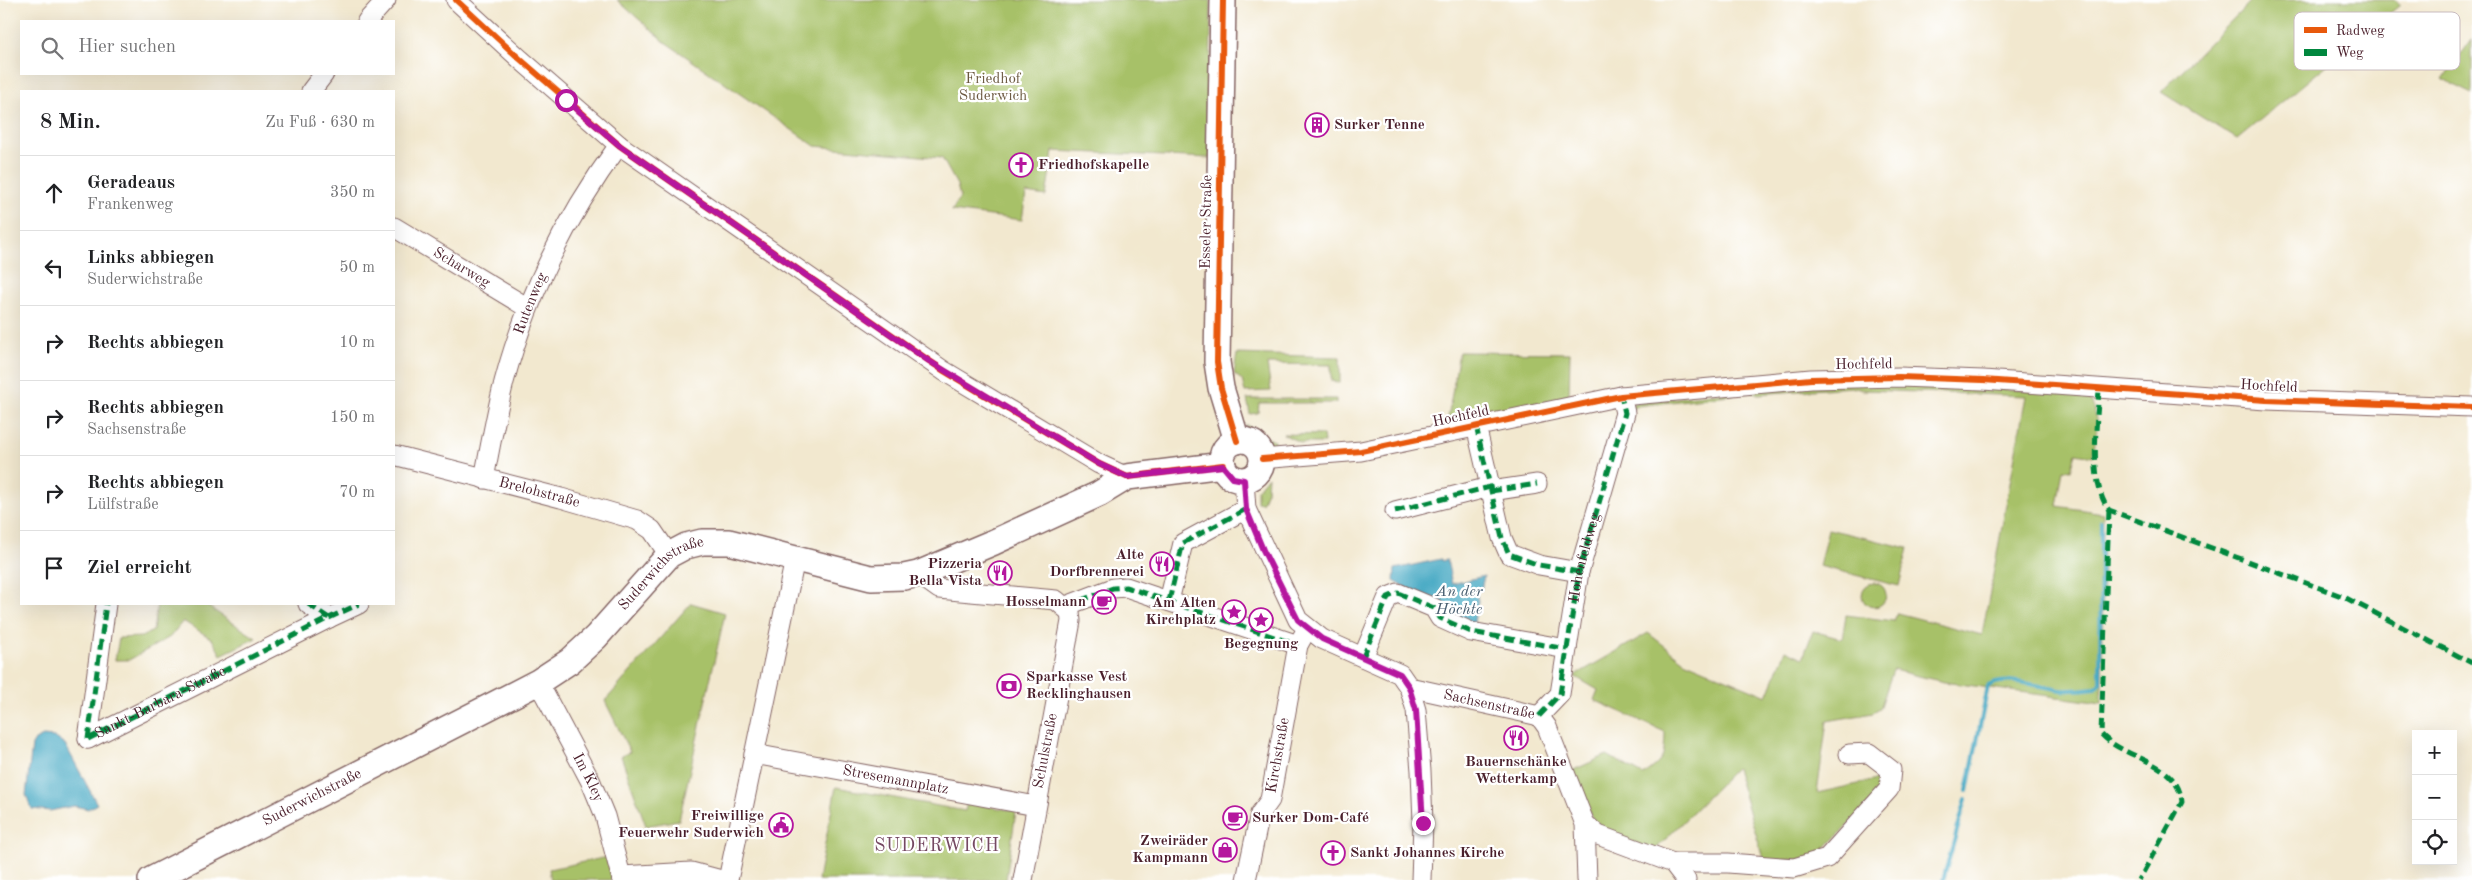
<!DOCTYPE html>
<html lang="de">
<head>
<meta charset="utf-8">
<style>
  :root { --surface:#fff; --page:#f2f2f2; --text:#202124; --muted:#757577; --line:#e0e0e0 }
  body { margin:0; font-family:"Old Standard TT",serif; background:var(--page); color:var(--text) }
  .controls { position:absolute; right:15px; bottom:15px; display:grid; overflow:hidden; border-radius:0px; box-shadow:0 5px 20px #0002 }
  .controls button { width:45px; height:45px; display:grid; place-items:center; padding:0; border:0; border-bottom:1px solid var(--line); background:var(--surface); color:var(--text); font:25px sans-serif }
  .stop { position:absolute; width:15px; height:15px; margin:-11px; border:4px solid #b5179e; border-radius:50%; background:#fff }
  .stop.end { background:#b5179e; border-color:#fff; box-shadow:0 1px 5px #0008 }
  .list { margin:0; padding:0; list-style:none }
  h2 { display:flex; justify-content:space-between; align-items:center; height:65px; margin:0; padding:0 20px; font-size:21px }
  h2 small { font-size:16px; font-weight:400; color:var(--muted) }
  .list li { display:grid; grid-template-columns:32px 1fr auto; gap:15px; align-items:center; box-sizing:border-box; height:75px; padding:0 20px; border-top:1px solid var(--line) }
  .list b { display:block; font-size:19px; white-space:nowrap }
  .list p { margin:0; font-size:16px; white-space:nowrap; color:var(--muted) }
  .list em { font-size:16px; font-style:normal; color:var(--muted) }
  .icon { flex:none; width:28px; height:28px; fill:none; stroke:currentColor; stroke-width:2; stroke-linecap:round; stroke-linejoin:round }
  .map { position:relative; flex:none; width:2472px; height:880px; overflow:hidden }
  .search { position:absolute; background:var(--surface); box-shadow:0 5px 20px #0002; left:20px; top:20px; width:375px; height:55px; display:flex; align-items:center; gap:12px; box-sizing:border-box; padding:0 18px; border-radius:0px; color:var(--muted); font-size:19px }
  .panel { position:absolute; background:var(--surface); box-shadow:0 5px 20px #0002; left:20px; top:90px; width:375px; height:515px; border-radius:0px }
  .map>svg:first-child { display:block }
</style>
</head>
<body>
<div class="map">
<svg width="2472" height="880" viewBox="0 0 2472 880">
  <rect width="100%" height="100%" fill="#fff"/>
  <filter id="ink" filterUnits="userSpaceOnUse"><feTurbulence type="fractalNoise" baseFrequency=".02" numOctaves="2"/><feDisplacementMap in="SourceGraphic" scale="10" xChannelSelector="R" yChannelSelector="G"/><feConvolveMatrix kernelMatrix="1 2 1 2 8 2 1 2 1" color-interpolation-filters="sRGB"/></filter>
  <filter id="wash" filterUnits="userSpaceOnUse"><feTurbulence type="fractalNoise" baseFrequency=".0096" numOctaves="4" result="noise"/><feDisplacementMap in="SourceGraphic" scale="20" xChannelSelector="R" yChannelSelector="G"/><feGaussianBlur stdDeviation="1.12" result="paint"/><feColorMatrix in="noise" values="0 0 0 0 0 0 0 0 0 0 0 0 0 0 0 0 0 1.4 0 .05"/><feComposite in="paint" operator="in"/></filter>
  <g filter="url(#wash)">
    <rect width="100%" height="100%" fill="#f2e8cf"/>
    <g fill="#a7c167" stroke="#787049">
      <polygon points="617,0 1211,0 1210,158 1053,151 1046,196 1026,193 1022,220 952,211 960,197 957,185 942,158 815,146 665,42"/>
      <polygon points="2252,0 2394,0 2400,5 2237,139 2161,92"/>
      <polygon points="2472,39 2472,94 2443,80"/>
      <polygon points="1459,352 1570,353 1569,399 1448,418"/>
      <polygon points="1237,354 1340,357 1340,383 1331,381 1331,365 1267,364 1271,391 1245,392 1242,380 1234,374"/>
      <path d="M1850,378l235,17c16,13 11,42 8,61l-17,-3 -5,17 -8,-1 -6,37 46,7 -1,190 -158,-21 -51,-12 -13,39 -7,4 -46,8 -10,72 64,-14 2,12 -69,68 -50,2 -28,-93 -81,82 -56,-19 -30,-59 38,-17 36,20c22,-15 21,-18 22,-43l-71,-32 4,-10 -24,-14 74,-43 36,28 83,35 19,-46 17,8 10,-27 29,8 4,-24 48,6 3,-8 85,22 44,-239 -163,-6 -12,-3 -93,7 -4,-2 -117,14 -7,4 3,-7z"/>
      <polygon points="1247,399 1336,399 1336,403 1259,403 1258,413 1250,414"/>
      <path d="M1246,424l12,11 17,6 1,6c-11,0 -30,-13 -30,-23z"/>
      <polygon points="1283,434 1323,435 1324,443 1301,443"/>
      <polygon points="1268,476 1267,491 1262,503 1257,502 1257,490"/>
      <polygon points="1828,529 1908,548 1899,586 1819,566"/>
      <circle cx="1874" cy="595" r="12"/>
      <polygon points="691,603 725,613 679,820 646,826 621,756 630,752 605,701"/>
      <polygon points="157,604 204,604 256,638 221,655 212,639 183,621 170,637 129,660 115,660 119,638 141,637 153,631"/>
      <polygon points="836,787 965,811 967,803 1016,811 1006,880 818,880"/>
      <polygon points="608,857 613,880 551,880 549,869"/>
    </g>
    <g fill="#44a8c3" stroke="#476477">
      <polygon points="1441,559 1442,561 1447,560 1452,584 1484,576 1481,590 1476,591 1478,601 1473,627 1394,581 1395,569"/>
      <polygon points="43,736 54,737 65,744 97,804 88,809 74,806 50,811 32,809 26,795 32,745 35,740"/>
    </g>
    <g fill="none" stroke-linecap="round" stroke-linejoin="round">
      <g stroke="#44a8c3" stroke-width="4">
        <path d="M1967,791l21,-105c19,-11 53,1 73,4 11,1 24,-1 35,-2l4,-5 1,-162"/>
        <polyline points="1943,880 1966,799"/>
      </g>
    </g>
  </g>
  <g filter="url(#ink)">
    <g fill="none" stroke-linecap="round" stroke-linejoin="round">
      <g stroke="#856564" stroke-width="21">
        <g id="minor">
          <polyline points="456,0 520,59 619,145 944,371 1099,464 1127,477"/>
          <polyline points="367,21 386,0"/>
          <polyline points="311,91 324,74"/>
          <path id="s1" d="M394,227l134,81"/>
          <polyline points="1476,426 1502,538 1509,554 1539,565 1579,572"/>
          <path id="s2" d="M394,455l167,43 76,22 15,10 17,25"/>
          <polyline points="1262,459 1361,451 1621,396 1811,379 1899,377 1983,380 2266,400 2472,407"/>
          <path id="s3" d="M484,479c6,-32 12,-65 20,-97 23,-86 63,-166 115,-237"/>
          <polyline points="1244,480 1246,509 1298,620 1322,639 1400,674 1409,687 1416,710 1421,771 1423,823 1421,880"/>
          <polyline points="1491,491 1537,484"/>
          <polyline points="1395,511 1490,487"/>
          <polyline points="918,574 939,589 1056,600 1070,612 1071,621 1023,880"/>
          <polyline points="1169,601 1183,543 1246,509"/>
          <polyline points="1066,606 1113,588 1126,587 1298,645"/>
          <polyline points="329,618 359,604"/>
          <polyline points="1363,657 1388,597 1398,593 1434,608 1440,618 1471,632 1567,649"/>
          <path id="s4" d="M538,682l53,100 14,34 17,64"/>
          <path id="s5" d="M1409,687l126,28 4,1 8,11 38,97 2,56"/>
          <polyline points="1539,716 1560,694 1579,572 1625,413 1621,396"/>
          <polyline points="88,739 329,618 308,604"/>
          <polyline points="88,739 106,604"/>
          <path id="s6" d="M754,754l282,52"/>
          <polyline points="1585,824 1598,835 1673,863 1686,880"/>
          <polyline points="1673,863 1728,863 1794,868 1827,858 1889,789 1891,770 1869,753 1849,754"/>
          <polyline points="622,876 691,872 721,880"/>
          <polyline points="728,880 795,559"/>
          <path id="s7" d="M1246,880l14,-66 10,-14 28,-155 9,-16"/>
        </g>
      </g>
      <g stroke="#856564" stroke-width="28">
        <g id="major">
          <polyline points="1223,0 1217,362 1221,388 1237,441"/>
          <circle cx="1242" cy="460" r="20"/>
          <path id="s8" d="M151,880l387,-198 32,-21 26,-24 73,-82 17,-9 16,-4h27l142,36 33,-1 14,-3 76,-32 105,-48 28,-17 96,-12"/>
        </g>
      </g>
      <use href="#minor" stroke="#fff" stroke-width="19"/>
      <use href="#major" stroke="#fff" stroke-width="25"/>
      <g stroke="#00873e" stroke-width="5" stroke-dasharray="10 5" stroke-linecap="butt">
        <path d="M2099,390c-2,33 -11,92 10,120l235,87 128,66"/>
        <polyline points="1476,426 1502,538 1509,554 1539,565 1579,572"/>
        <polyline points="1491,491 1537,484"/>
        <path d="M2109,510l-8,224c25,27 76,25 81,68l-43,78"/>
        <polyline points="1395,511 1490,487"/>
        <polyline points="1169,601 1183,543 1246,509"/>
        <polyline points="1066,606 1113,588 1126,587 1298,645"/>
        <polyline points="329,618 359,604"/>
        <polyline points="1363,657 1388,597 1398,593 1434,608 1440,618 1471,632 1567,649"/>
        <path id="s9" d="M1539,716l21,-22 19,-122 46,-159 -4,-17"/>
        <path id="s10" d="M88,739l241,-121 -21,-14"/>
        <polyline points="88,739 106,604"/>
      </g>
      <g stroke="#fff" stroke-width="9">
        <g id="cycleway">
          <polyline points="456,0 520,59 619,145 944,371 1099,464 1127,477 1223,465"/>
          <polyline points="1223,0 1217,362 1221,388 1237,441"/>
          <polyline points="1262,459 1361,451 1621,396 1811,379 1899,377 1983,380 2266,400 2472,407"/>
        </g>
      </g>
      <use href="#cycleway" stroke="#e8590c" stroke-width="6"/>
    </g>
  </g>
  <g fill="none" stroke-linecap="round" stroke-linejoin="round" filter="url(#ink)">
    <polyline stroke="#b5179e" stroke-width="6" points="566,100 619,145 929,361 1099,464 1127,477 1223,466 1233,478 1244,480 1246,509 1263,550 1298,620 1322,639 1400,674 1409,687 1416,710 1423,823"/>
  </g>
  <defs>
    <g id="building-ring" transform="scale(1.25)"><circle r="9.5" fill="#fff" stroke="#b5179e" stroke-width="1.5"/><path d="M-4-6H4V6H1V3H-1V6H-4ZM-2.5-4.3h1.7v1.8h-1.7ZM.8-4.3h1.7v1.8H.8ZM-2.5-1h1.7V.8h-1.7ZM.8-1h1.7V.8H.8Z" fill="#b5179e"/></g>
    <g id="church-ring" transform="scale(1.25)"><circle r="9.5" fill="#fff" stroke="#b5179e" stroke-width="1.5"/><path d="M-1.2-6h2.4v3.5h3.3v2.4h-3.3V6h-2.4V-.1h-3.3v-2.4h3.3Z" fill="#b5179e"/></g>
    <g id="restaurant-ring" transform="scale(1.25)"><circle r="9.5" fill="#fff" stroke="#b5179e" stroke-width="1.5"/><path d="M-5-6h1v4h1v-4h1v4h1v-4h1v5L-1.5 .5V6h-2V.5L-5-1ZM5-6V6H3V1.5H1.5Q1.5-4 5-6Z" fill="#b5179e"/></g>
    <g id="cafe-ring" transform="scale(1.25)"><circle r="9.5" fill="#fff" stroke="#b5179e" stroke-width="1.5"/><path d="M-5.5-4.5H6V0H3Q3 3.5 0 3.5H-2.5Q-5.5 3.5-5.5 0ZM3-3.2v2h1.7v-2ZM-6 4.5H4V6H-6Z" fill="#b5179e"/></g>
    <g id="sight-ring" transform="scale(1.25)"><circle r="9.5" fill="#fff" stroke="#b5179e" stroke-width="1.5"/><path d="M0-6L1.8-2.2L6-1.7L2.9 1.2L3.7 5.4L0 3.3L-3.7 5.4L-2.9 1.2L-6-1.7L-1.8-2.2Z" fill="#b5179e"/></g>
    <g id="bank-ring" transform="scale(1.25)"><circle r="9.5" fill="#fff" stroke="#b5179e" stroke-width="1.5"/><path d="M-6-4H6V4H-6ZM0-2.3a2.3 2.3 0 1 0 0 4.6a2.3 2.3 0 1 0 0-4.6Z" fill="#b5179e"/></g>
    <g id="civic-ring" transform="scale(1.25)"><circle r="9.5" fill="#fff" stroke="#b5179e" stroke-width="1.5"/><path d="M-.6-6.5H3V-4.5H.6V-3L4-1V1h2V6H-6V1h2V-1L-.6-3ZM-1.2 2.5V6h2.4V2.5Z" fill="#b5179e"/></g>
    <g id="shop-ring" transform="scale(1.25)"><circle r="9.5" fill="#fff" stroke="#b5179e" stroke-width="1.5"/><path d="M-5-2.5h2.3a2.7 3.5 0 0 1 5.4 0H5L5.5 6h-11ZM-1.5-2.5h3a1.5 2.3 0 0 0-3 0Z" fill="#b5179e"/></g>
  </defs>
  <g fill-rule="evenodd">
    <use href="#building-ring" x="1317" y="125"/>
    <use href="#church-ring" x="1021" y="165"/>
    <use href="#restaurant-ring" x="1162" y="564"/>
    <use href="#restaurant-ring" x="1000" y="573"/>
    <use href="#cafe-ring" x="1104" y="602"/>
    <use href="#sight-ring" x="1234" y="612"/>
    <use href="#sight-ring" x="1261" y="620"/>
    <use href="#bank-ring" x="1009" y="686"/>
    <use href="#restaurant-ring" x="1516" y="738"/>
    <use href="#cafe-ring" x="1235" y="818"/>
    <use href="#civic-ring" x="781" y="825"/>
    <use href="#shop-ring" x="1225" y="850"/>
    <use href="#church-ring" x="1333" y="853"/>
  </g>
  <g text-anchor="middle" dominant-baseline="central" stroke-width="4.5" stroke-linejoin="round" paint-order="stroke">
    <g font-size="15" fill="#6b5840" stroke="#fff">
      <text x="993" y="79">Friedhof<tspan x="993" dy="17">Suderwich</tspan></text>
    </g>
    <g font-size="15" font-weight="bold" fill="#4a1f2b" stroke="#fff" text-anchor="end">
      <text x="1334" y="125" text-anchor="start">Surker Tenne</text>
      <text x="1038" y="165" text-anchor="start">Friedhofskapelle</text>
      <text x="1144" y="555">Alte<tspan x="1144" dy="17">Dorfbrennerei</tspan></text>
      <text x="982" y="564">Pizzeria<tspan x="982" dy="17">Bella Vista</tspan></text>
      <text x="1086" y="602">Hosselmann</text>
      <text x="1216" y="603">Am Alten<tspan x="1216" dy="17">Kirchplatz</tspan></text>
      <text x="1261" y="644" text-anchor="middle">Begegnung</text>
      <text x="1026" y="677" text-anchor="start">Sparkasse Vest<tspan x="1026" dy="17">Recklinghausen</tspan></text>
      <text x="1516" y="762" text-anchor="middle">Bauernschänke<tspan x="1516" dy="17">Wetterkamp</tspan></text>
      <text x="764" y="816">Freiwillige<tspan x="764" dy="17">Feuerwehr Suderwich</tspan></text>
      <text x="1252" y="818" text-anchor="start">Surker Dom-Café</text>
      <text x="1208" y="841">Zweiräder<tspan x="1208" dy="17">Kampmann</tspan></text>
      <text x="1350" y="853" text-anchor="start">Sankt Johannes Kirche</text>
    </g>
    <g font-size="15" fill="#4a1f2b" stroke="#fff">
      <text transform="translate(1207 222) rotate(-89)">Esseler Straße</text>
      <text stroke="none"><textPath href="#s1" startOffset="79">Scharweg</textPath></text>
      <text stroke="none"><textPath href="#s3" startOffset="182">Rutenweg</textPath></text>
      <text transform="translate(1864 365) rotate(-1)">Hochfeld</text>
      <text transform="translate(2269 387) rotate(3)">Hochfeld</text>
      <text transform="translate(1461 417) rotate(-12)">Hochfeld</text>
      <text stroke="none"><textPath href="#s2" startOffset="150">Brelohstraße</textPath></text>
      <text stroke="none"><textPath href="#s9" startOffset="169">Hohenfeldweg</textPath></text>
      <text stroke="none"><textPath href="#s8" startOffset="601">Suderwichstraße</textPath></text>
      <text stroke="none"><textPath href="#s10" startOffset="81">Sankt-Barbara-Straße</textPath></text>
      <text stroke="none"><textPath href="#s5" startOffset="82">Sachsenstraße</textPath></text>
      <text transform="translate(1046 751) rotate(-79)">Schulstraße</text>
      <text stroke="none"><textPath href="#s7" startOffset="130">Kirchstraße</textPath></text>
      <text stroke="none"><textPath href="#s4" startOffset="108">Im Kley</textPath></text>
      <text stroke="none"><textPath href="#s6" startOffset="144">Stresemannplatz</textPath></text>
      <text stroke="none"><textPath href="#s8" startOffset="181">Suderwichstraße</textPath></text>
    </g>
    <g font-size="16" font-style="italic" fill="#475d6f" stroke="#fff">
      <text x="1459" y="592">An der<tspan x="1459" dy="18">Höchte</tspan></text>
    </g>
    <g font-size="18" letter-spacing="1" fill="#754962" stroke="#fff">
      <text x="937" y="846">SUDERWICH</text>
    </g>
  </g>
  <rect x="2294" y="12" width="166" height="58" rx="8" fill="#fff" stroke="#c9bcbf" stroke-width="1"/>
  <rect x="2304" y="27" width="23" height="6" fill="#e8590c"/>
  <rect x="2304" y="49" width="23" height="7" fill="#00873e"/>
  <g font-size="14" fill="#4a1f2b">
    <text x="2336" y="35">Radweg</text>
    <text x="2336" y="57">Weg</text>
  </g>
</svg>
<div class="controls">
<button>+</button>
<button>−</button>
<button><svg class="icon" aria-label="locate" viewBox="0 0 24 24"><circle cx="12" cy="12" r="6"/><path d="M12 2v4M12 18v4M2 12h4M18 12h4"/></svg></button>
</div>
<div class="stop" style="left:566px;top:100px"></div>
<div class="stop end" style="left:1423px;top:823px"></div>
<div class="search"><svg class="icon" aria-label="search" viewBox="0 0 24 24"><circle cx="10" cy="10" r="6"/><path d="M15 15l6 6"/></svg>Hier suchen</div>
<section class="panel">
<h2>8 Min.<small>Zu Fuß · 630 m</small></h2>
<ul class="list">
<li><svg class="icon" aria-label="ahead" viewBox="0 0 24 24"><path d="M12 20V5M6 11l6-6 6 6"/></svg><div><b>Geradeaus</b><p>Frankenweg</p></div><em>350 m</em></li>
<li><svg class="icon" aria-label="left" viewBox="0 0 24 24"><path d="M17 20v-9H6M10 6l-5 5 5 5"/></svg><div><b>Links abbiegen</b><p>Suderwichstraße</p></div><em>50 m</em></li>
<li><svg class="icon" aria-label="right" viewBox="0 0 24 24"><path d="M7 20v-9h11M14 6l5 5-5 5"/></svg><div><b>Rechts abbiegen</b></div><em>10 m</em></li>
<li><svg class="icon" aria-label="right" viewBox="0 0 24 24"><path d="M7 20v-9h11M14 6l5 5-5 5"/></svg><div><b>Rechts abbiegen</b><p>Sachsenstraße</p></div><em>150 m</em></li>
<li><svg class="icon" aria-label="right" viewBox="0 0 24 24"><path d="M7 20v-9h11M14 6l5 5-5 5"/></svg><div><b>Rechts abbiegen</b><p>Lülfstraße</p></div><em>70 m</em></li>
<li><svg class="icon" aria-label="arrive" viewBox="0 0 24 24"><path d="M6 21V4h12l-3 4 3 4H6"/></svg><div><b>Ziel erreicht</b></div></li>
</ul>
</section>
</div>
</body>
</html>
